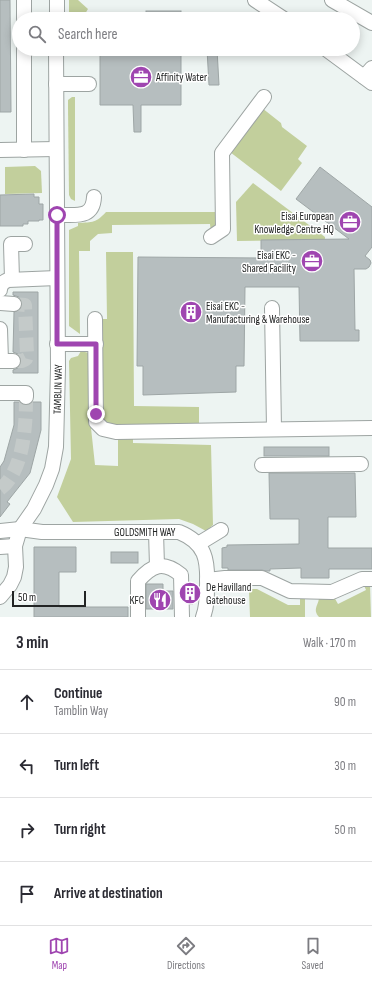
<!DOCTYPE html>
<html lang="en">
<head>
<meta charset="utf-8">
<style>
  :root { --surface:#fff; --page:#f2f2f3; --text:#2b2b33; --muted:#7c7c81; --line:#e1e1e2; --accent:#9f45b0 }
  body { margin:0; font-family:"Sofia Sans Condensed",sans-serif; background:var(--page); color:var(--text) }
  .scale { position:absolute; left:12px; bottom:10px; width:74px; box-sizing:border-box; padding-left:4px; border:2px solid #222424; border-top:0; font-size:11px; line-height:14px; white-space:nowrap; color:#222424; -webkit-text-stroke:3px #fff; paint-order:stroke }
  .stop { position:absolute; width:12px; height:12px; margin:-9px; border:3px solid #9f45b0; border-radius:50%; background:#fff }
  .stop.end { background:#9f45b0; border-color:#fff; box-shadow:0 1px 4px #0008 }
  .list { margin:0; padding:0; list-style:none }
  h2 { display:flex; justify-content:space-between; align-items:center; height:52px; margin:0; padding:0 16px; font-size:17px }
  h2 small { font-size:13px; font-weight:400; color:var(--muted) }
  .list li { display:grid; grid-template-columns:26px 1fr auto; gap:12px; align-items:center; box-sizing:border-box; height:64px; padding:0 16px; border-top:1px solid var(--line) }
  .list b { display:block; font-size:15px; white-space:nowrap }
  .list p { margin:0; font-size:13px; white-space:nowrap; color:var(--muted) }
  .list em { font-size:13px; font-style:normal; color:var(--muted) }
  .icon { flex:none; width:22px; height:22px; fill:none; stroke:currentColor; stroke-width:2; stroke-linecap:round; stroke-linejoin:round }
  .map { position:relative; flex:none; width:372px; height:617px; overflow:hidden }
  .search { position:absolute; background:var(--surface); box-shadow:0 2px 10px #0003; left:12px; right:12px; top:12px; height:44px; display:flex; align-items:center; gap:10px; box-sizing:border-box; padding:0 14px; border-radius:22px; color:var(--muted); font-size:15px }
  .sheet { height:308px; background:var(--surface) }
  nav { display:flex; justify-content:space-around; align-items:center; box-sizing:border-box; height:56px; border-top:1px solid var(--line); background:var(--surface); font-size:11px; color:var(--muted) }
  nav a { display:grid; justify-items:center; gap:2px }
  nav .on { color:var(--accent) }
  .map>svg:first-child { display:block }
</style>
</head>
<body>
<div class="map">
<svg width="372" height="617" viewBox="0 0 372 617">
  <rect width="100%" height="100%" fill="#edf4f2"/>
  <g fill="#c2cf9c">
    <polygon points="69,0 78,0 88,9 82,19 69,19"/>
    <polygon points="72,97 75,97 75,201 71,199 69,195 68,107 68,100"/>
    <polygon points="262,108 281,123 282,127 307,146 298,159 302,163 281,191 230,152"/>
    <polygon points="35,166 41,171 42,193 5,194 5,167"/>
    <polygon points="253,183 325,237 325,240 237,241 236,202"/>
    <path d="M106,212h111v17l-6,3 -1,-8 -98,1v8l-14,1 -8,7v10h-11l1,83 -11,-8v-96l9,-4v-3c15,-1 18,0 28,-11z"/>
    <polygon points="106,252 133,252 134,406 199,407 199,426 112,426 101,420 100,319 107,319"/>
    <polygon points="81,351 89,353 91,428 95,465 118,466 118,436 133,435 133,443 211,445 213,525 206,531 193,524 179,519 73,522 57,497 71,459 69,361 71,358 78,356"/>
    <path d="M363,583l7,1 1,33h-52c-7,-8 0,-12 0,-20h15l4,7 28,-14z"/>
    <polygon points="251,589 257,589 288,605 300,605 300,596 305,596 305,617 250,617 249,591"/>
  </g>
  <g fill="#b6bebf" stroke="#9ea6a6">
    <polygon points="0,0 10,0 11,112 0,112"/>
    <rect x="146" y="11" width="35" height="8"/>
    <polygon points="100,49 181,49 181,105 141,105 141,132 134,132 133,105 100,105"/>
    <polygon points="207,49 217,49 219,85 209,85"/>
    <polygon points="320,167 372,207 372,247 365,256 370,260 371,263 369,267 366,269 354,269 355,330 359,330 359,341 300,341 299,287 245,287 244,366 236,366 236,392 143,395 143,366 137,366 138,257 261,258 261,240 349,239 296,199"/>
    <polygon points="34,194 34,197 39,197 39,204 43,204 43,220 39,220 39,221 28,221 28,224 23,224 23,226 0,226 0,195"/>
    <polygon points="13,292 38,292 38,373 13,373 13,370 18,368 21,361 21,357 18,354 13,352 14,312 21,309 22,304 19,297 13,295"/>
    <polygon points="14,402 19,402 26,405 30,405 33,402 41,402 41,430 30,473 7,502 10,504 0,517 0,467 4,461 14,425"/>
    <rect x="264" y="447" width="65" height="9"/>
    <polygon points="269,473 355,473 356,517 328,517 328,548 372,548 372,569 329,569 329,578 301,578 301,568 270,569 270,571 266,571 262,570 228,570 228,568 222,568 222,548 227,547 227,545 299,544 299,519 270,519"/>
    <polygon points="34,547 76,547 76,572 59,572 59,607 128,607 128,617 34,617"/>
    <rect x="111" y="552" width="27" height="11"/>
    <polygon points="146,584 163,584 163,591 173,591 173,609 146,609"/>
    <polygon points="190,586 196,586 197,599 193,599 193,604 190,604"/>
  </g>
  <g fill="none" stroke-linecap="round" stroke-linejoin="round">
    <g stroke="#c4cac9" stroke-width="14" stroke-dasharray="14 7" stroke-linecap="butt">
      <polyline points="13,361 22,361 26,359 27,355 25,305 14,304"/>
      <path d="M0,489c24,-18 26,-64 26,-92"/>
    </g>
    <g stroke="#9da4a2" stroke-width="16">
      <g id="minor">
        <polyline points="255,0 284,19"/>
        <polyline points="332,0 372,23"/>
        <polyline points="24,19 24,0"/>
        <polyline points="57,19 57,0"/>
        <polyline points="24,49 24,150"/>
        <polyline points="326,49 372,83"/>
        <polyline points="364,77 372,68"/>
        <polyline points="56,84 89,84"/>
        <polyline points="0,150 56,149"/>
        <path d="M57,215c17,-1 36,5 37,-18"/>
        <polyline points="211,237 223,229 222,153 264,97"/>
        <polyline points="12,279 11,244 25,244"/>
        <path d="M0,290c0,-5 3,-8 8,-10l49,-2"/>
        <polyline points="0,303 14,304"/>
        <polyline points="272,308 274,429"/>
        <polyline points="95,319 96,422 103,429 116,432 372,428"/>
        <polyline points="0,329 1,361 13,361"/>
        <polyline points="57,344 96,344"/>
        <polyline points="0,393 26,393 26,397"/>
        <polyline points="262,465 361,464"/>
        <path id="s1" d="M0,531l20,-2 22,3h137c27,11 29,28 28,54 0,11 0,21 -4,31"/>
        <polyline points="156,532 157,566"/>
        <polyline points="198,544 221,530"/>
        <polyline points="0,547 15,546"/>
        <polyline points="207,580 225,578 262,578 290,591 332,592 362,579 372,579"/>
        <path id="s2" d="M0,597l10,-12 4,-8 2,-10 -1,-21 5,-17 14,-20 12,-24 6,-16 4,-22 2,-79 -2,-319"/>
        <path d="M138,617v-36c14,-16 25,-21 43,-6l1,42"/>
      </g>
    </g>
    <use href="#minor" stroke="#fff" stroke-width="14"/>
  </g>
  <g fill="none" stroke-linecap="round" stroke-linejoin="round">
    <polyline stroke="#9f45b0" stroke-width="5" points="57,215 57,344 96,344 96,414"/>
  </g>
  <defs>
    <g id="office-disc" transform="scale(1.15)"><circle r="9.5" fill="#9f45b0" stroke="#fff"/><path d="M-6-3h4V-5.5h4V-3h4V5H-6ZM-1-4.5V-3h2v-1.5ZM-6 0V1H6V0Z" fill="#fff"/></g>
    <g id="building-disc" transform="scale(1.15)"><circle r="9.5" fill="#9f45b0" stroke="#fff"/><path d="M-4-6H4V6H1V3H-1V6H-4ZM-2.5-4.3h1.7v1.8h-1.7ZM.8-4.3h1.7v1.8H.8ZM-2.5-1h1.7V.8h-1.7ZM.8-1h1.7V.8H.8Z" fill="#fff"/></g>
    <g id="restaurant-disc" transform="scale(1.15)"><circle r="9.5" fill="#9f45b0" stroke="#fff"/><path d="M-5-6h1v4h1v-4h1v4h1v-4h1v5L-1.5 .5V6h-2V.5L-5-1ZM5-6V6H3V1.5H1.5Q1.5-4 5-6Z" fill="#fff"/></g>
  </defs>
  <g fill-rule="evenodd">
    <use href="#office-disc" x="141" y="77"/>
    <use href="#office-disc" x="350" y="222"/>
    <use href="#office-disc" x="312" y="261"/>
    <use href="#building-disc" x="191" y="312"/>
    <use href="#building-disc" x="190" y="593"/>
    <use href="#restaurant-disc" x="160" y="600"/>
  </g>
  <g text-anchor="middle" dominant-baseline="central" stroke-width="3" stroke-linejoin="round" paint-order="stroke">
    <g font-size="11" fill="#222424" stroke="#fff" text-anchor="start">
      <text x="156" y="77">Affinity Water</text>
      <text x="334" y="216" text-anchor="end">Eisai European<tspan x="334" dy="13">Knowledge Centre HQ</tspan></text>
      <text x="296" y="255" text-anchor="end">Eisai EKC -<tspan x="296" dy="13">Shared Facility</tspan></text>
      <text x="206" y="306">Eisai EKC -<tspan x="206" dy="13">Manufacturing &amp; Warehouse</tspan></text>
      <text x="206" y="587">De Havilland<tspan x="206" dy="13">Gatehouse</tspan></text>
      <text x="144" y="600" text-anchor="end">KFC</text>
    </g>
    <g font-size="11" fill="#222424" stroke="#fff">
      <text stroke="none"><textPath href="#s2" startOffset="222">TAMBLIN WAY</textPath></text>
      <text stroke="none"><textPath href="#s1" startOffset="145">GOLDSMITH WAY</textPath></text>
    </g>
  </g>
</svg>
<div class="scale">50 m</div>
<div class="stop" style="left:57px;top:215px"></div>
<div class="stop end" style="left:96px;top:414px"></div>
<div class="search"><svg class="icon" aria-label="search" viewBox="0 0 24 24"><circle cx="10" cy="10" r="6"/><path d="M15 15l6 6"/></svg>Search here</div>
</div>
<section class="sheet">
<h2>3 min<small>Walk · 170 m</small></h2>
<ul class="list">
<li><svg class="icon" aria-label="ahead" viewBox="0 0 24 24"><path d="M12 20V5M6 11l6-6 6 6"/></svg><div><b>Continue</b><p>Tamblin Way</p></div><em>90 m</em></li>
<li><svg class="icon" aria-label="left" viewBox="0 0 24 24"><path d="M17 20v-9H6M10 6l-5 5 5 5"/></svg><div><b>Turn left</b></div><em>30 m</em></li>
<li><svg class="icon" aria-label="right" viewBox="0 0 24 24"><path d="M7 20v-9h11M14 6l5 5-5 5"/></svg><div><b>Turn right</b></div><em>50 m</em></li>
<li><svg class="icon" aria-label="arrive" viewBox="0 0 24 24"><path d="M6 21V4h12l-3 4 3 4H6"/></svg><div><b>Arrive at destination</b></div></li>
</ul>
</section>
<nav>
<a class="on"><svg class="icon" aria-label="map" viewBox="0 0 24 24"><path d="M3 6l6-2 6 2 6-2v14l-6 2-6-2-6 2zM9 4v14M15 6v14"/></svg>Map</a>
<a><svg class="icon" aria-label="directions" viewBox="0 0 24 24"><path d="M12 3l9 9-9 9-9-9zM9 14v-3h6M13 9l2 2-2 2"/></svg>Directions</a>
<a><svg class="icon" aria-label="saved" viewBox="0 0 24 24"><path d="M7 4h10v16l-5-4-5 4z"/></svg>Saved</a>
</nav>
</body>
</html>
